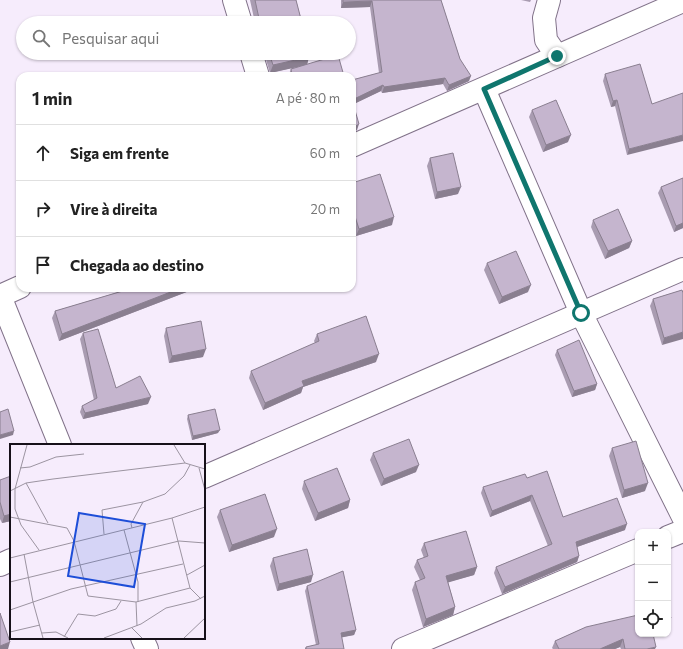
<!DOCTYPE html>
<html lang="pt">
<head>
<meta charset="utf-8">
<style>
  :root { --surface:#fff; --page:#f6f6f6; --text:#222; --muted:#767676; --line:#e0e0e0 }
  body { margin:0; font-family:Commissioner,sans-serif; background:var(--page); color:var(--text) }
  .controls { position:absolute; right:12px; bottom:12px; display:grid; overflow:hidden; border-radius:8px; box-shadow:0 1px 3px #0004 }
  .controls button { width:36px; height:36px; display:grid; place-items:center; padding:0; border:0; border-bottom:1px solid var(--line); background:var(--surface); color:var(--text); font:20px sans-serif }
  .stop { position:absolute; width:12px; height:12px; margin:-9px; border:3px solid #0f766e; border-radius:50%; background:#fff }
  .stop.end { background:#0f766e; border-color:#fff; box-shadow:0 1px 4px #0008 }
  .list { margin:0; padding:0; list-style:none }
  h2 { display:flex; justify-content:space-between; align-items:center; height:52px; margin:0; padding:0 16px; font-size:17px }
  h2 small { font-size:13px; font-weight:400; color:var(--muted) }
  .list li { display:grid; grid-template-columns:26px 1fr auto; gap:12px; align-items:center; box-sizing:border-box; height:56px; padding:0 16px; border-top:1px solid var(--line) }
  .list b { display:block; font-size:15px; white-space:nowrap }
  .list em { font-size:13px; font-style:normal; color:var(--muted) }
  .icon { flex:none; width:22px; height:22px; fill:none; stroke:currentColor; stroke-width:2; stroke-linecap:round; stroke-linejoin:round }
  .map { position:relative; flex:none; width:683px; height:649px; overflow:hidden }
  .search { position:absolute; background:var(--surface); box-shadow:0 1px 3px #0004; left:16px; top:16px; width:340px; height:44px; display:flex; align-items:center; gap:10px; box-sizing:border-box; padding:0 14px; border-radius:22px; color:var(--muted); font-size:15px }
  .panel { position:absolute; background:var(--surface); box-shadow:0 1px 3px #0004; left:16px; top:72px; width:340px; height:220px; border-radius:12px }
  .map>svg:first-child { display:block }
</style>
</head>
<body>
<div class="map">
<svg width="683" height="649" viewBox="0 0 683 649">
  <rect width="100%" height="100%" fill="#f6ecfc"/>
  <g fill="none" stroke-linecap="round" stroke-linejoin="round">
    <g stroke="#817289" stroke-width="24">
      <g id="street">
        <polyline points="234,0 241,23"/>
        <polyline points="549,0 544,18 546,40 557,56"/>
        <polyline points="251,53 258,76"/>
        <polyline points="484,89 581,313 683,517"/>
        <polyline points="352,146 683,1"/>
        <polyline points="0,296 60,445"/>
        <polyline points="0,296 20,287"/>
        <polyline points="204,477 683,269"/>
        <polyline points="668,537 683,531"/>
        <polyline points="0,565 11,560"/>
        <polyline points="142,638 147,649"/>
        <polyline points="403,649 638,550"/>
      </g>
    </g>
    <use href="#street" stroke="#fff" stroke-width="22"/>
  </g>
  <g fill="#a99cb1">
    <polygon points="250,0 296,0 302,23 255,23"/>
    <polygon points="341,0 441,0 460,59 469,81 447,91 443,84 382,93 381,91 353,104 357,130 352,133 352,80 379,73 370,7 341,8"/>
    <polygon points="521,0 531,0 530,2"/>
    <polygon points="264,53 309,53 309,57 307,64 344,76 289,76 289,74 291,69 300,66 270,73"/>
    <polygon points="605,74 652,104 627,155 615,106 611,107 603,81"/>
    <polygon points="532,110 568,142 543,152 529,117"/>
    <polygon points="430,158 458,194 435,199 427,166"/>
    <polygon points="683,178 683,228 674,232 658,193 661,187"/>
    <polygon points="352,183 392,225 356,236 352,223"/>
    <polygon points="593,220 632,241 629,248 605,259 591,227"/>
    <polygon points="487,263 528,292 499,304 484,270"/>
    <polygon points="123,288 197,288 59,341 52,318 55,311 122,291"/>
    <polygon points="682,290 662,345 650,306 653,299"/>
    <polygon points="166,328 203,357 169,363 164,336"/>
    <polygon points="83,333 116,388 148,404 83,419 80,412 82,406 94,400 80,339"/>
    <polygon points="317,334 376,362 303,387 301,393 263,410 249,378 251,371 315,343 314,341"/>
    <polygon points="557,350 597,384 595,390 572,397 555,355"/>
    <polygon points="188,415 218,433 192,440 187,419"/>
    <polygon points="612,448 645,491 622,498 609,456"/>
    <polygon points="373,453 416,472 381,486 370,460"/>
    <polygon points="527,478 563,517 625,530 577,547 579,556 577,562 502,594 494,573 496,567 548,546 530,501 490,517 481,493 483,487"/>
    <polygon points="0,480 11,521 2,523 0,519"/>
    <polygon points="304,481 350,500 348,508 315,521 302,489"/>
    <polygon points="220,510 274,537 229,552 217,517"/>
    <polygon points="424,543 477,567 474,575 448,582 455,607 453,615 423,627 412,590 415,582 420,580 414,567 417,560 424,558 421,550"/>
    <polygon points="273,558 311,582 277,591 270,566"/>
    <polygon points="307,586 356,630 354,635 342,637 305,649 306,647 316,645 305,591"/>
    <polygon points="586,627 655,649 621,649 620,647 615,649 553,649 552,648 555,641"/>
  </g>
  <g fill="#8a7f90">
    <polygon points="372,1 370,7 341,8 343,2"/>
    <polygon points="309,57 307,65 270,73 273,65"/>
    <polygon points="471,76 469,81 447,91 449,85"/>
    <polygon points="445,78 443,84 382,93 384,87"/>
    <polygon points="383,85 381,91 352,105 352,100"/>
    <polygon points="617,100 615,106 611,107 613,101"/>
    <polygon points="359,124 357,130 352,133 352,128"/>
    <polygon points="571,135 568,142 543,152 546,145"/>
    <polygon points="683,135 683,141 627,155 629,149"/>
    <polygon points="461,187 458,194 435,199 437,192"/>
    <polygon points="394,217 392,225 356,236 359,229"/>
    <polygon points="683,223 683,228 674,232 676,226"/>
    <polygon points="632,241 629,248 605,259 608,251"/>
    <polygon points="531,285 528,292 499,304 502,297"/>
    <polygon points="181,288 197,288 59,341 62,334"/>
    <polygon points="683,332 683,339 662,345 664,338"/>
    <polygon points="206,349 203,357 169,363 172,356"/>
    <polygon points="379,354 376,362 303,387 301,393 263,410 265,403 302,381"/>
    <polygon points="597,384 595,390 572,397 574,391"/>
    <polygon points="151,397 148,404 83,419 85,413"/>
    <polygon points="220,430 218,433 192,440 193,436"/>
    <polygon points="14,431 13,435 0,439 0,435"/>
    <polygon points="419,465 416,472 381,486 384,479"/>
    <polygon points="648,483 645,491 622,498 624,490"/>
    <polygon points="532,495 530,501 490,517 492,511"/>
    <polygon points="350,500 348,508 315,521 318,513"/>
    <polygon points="11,514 11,521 2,523 4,516"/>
    <polygon points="627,524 625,530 574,548 576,542"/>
    <polygon points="277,529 274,537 229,552 232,545"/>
    <polygon points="579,556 577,562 502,594 505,587"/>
    <polygon points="477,567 474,575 443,584 446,576"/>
    <polygon points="313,575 311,582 277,591 279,584"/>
    <polygon points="455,607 453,615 423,627 426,619"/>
    <polygon points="671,618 668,626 668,620"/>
    <polygon points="356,630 354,635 339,638 341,633"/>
    <polygon points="623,639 620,647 615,649 600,649"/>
    <polygon points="10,642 8,649 0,649 0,646"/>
    <polygon points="656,647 655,649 647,649"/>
  </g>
  <g fill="#c5b5ce" stroke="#8a7f90">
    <polygon points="255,0 296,0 302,23 260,23"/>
    <polygon points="343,0 441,0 460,59 471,76 449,85 445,78 384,87 383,85 352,100 352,80 382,72 372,1 343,2"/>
    <polygon points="269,53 309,53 309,57 273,65"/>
    <polygon points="338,55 344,76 292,76 291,69"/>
    <polygon points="640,64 652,104 683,93 683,135 629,149 617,100 613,101 605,74"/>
    <polygon points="352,100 359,124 352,128"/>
    <polygon points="556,100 571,135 546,145 532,110"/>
    <polygon points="453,153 461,187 437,192 430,158"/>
    <polygon points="380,174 394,217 359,229 352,207 352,183"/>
    <polygon points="683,178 683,223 676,226 661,187"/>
    <polygon points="618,209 632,241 608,251 593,220"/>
    <polygon points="516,251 531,285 502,297 487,263"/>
    <polygon points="125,288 181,288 62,334 55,311 126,290"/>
    <polygon points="682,290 683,293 683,332 664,338 653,299"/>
    <polygon points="366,316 379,354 302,381 304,386 265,403 251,371 319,341 317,334"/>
    <polygon points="201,321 206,349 172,356 166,328"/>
    <polygon points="98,329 116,388 140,376 151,397 85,413 82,406 97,398 83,333"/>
    <polygon points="579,340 597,384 574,391 557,350"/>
    <polygon points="8,409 14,431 0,435 0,412"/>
    <polygon points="215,409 220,430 193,436 188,415"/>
    <polygon points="409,439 419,465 384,479 373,453"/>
    <polygon points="636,441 648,483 624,490 612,448"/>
    <polygon points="337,468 350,500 318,513 304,481"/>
    <polygon points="547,471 563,517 617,498 627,524 576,542 579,556 505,587 496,567 552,544 532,495 492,511 483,487 525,474 527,478"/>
    <polygon points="11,476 11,514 4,516 0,502 0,480"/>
    <polygon points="265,494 277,529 232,545 220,510"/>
    <polygon points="466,531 477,567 446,576 455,607 426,619 415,582 425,578 417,560 428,556 424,543"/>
    <polygon points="307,549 313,575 279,584 273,558"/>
    <polygon points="343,571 356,630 341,633 344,649 305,649 306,649 306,647 319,644 307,586"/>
    <polygon points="668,609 671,618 668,620"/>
    <polygon points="0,613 10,642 0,646"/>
    <polygon points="638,615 638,634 653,634 656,647 647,649 625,649 623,639 600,649 559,649 555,641 586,627"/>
  </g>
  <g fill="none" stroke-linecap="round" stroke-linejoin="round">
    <polyline stroke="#0f766e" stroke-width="5" points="557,56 484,89 581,313"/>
  </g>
  <g transform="translate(10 444)">
    <rect width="195" height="195" fill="#f6ecfc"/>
    <path fill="none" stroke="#9c94a1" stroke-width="1" d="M17,1l-12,44v20l6,16 18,25M164,1l11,18 20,6M10,24l10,-1 26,-10 28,-3M189,24l6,22M16,39l22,40M0,47l16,-8 27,-4 132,-16M0,73l57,11 7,13 14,55 48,6 54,-14M162,74l18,70 11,11M122,84l-1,-4 12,-22M114,86l14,52v20M94,90l-2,-24 41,-8 22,-8 19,-18 6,-11M14,110l9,48 10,36M0,114l162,-40 33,-11M177,131l18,-10M0,138l169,-41 26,2M126,158l1,24M0,166l61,-21 112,-25M122,184l10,10M0,188l30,-7M32,189l14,-1 12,6M54,193l14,-23 17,2 21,-7 5,-8M94,194l37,-14 25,-16 29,-7 10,-5M174,194l21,-20"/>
    <path fill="#1d4ed8" fill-opacity="0.15" stroke="#1d4ed8" stroke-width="2" d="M69,69l66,11 -11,63 -66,-11z"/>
    <rect width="195" height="195" fill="none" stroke="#161019" stroke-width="2"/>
  </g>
</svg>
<div class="controls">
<button>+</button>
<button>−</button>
<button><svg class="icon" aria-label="locate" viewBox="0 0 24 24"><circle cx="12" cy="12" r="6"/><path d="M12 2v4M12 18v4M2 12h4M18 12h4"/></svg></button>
</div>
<div class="stop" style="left:581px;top:313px"></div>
<div class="stop end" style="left:557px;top:56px"></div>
<div class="search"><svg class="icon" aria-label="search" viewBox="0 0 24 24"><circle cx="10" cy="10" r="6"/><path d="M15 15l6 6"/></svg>Pesquisar aqui</div>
<section class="panel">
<h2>1 min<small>A pé · 80 m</small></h2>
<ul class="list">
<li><svg class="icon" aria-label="ahead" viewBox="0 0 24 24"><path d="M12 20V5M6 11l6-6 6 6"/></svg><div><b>Siga em frente</b></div><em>60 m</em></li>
<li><svg class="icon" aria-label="right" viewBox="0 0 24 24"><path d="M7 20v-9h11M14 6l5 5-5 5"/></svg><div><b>Vire à direita</b></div><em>20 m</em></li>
<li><svg class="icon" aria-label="arrive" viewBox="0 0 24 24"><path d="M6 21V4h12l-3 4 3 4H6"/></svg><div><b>Chegada ao destino</b></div></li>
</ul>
</section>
</div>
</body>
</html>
